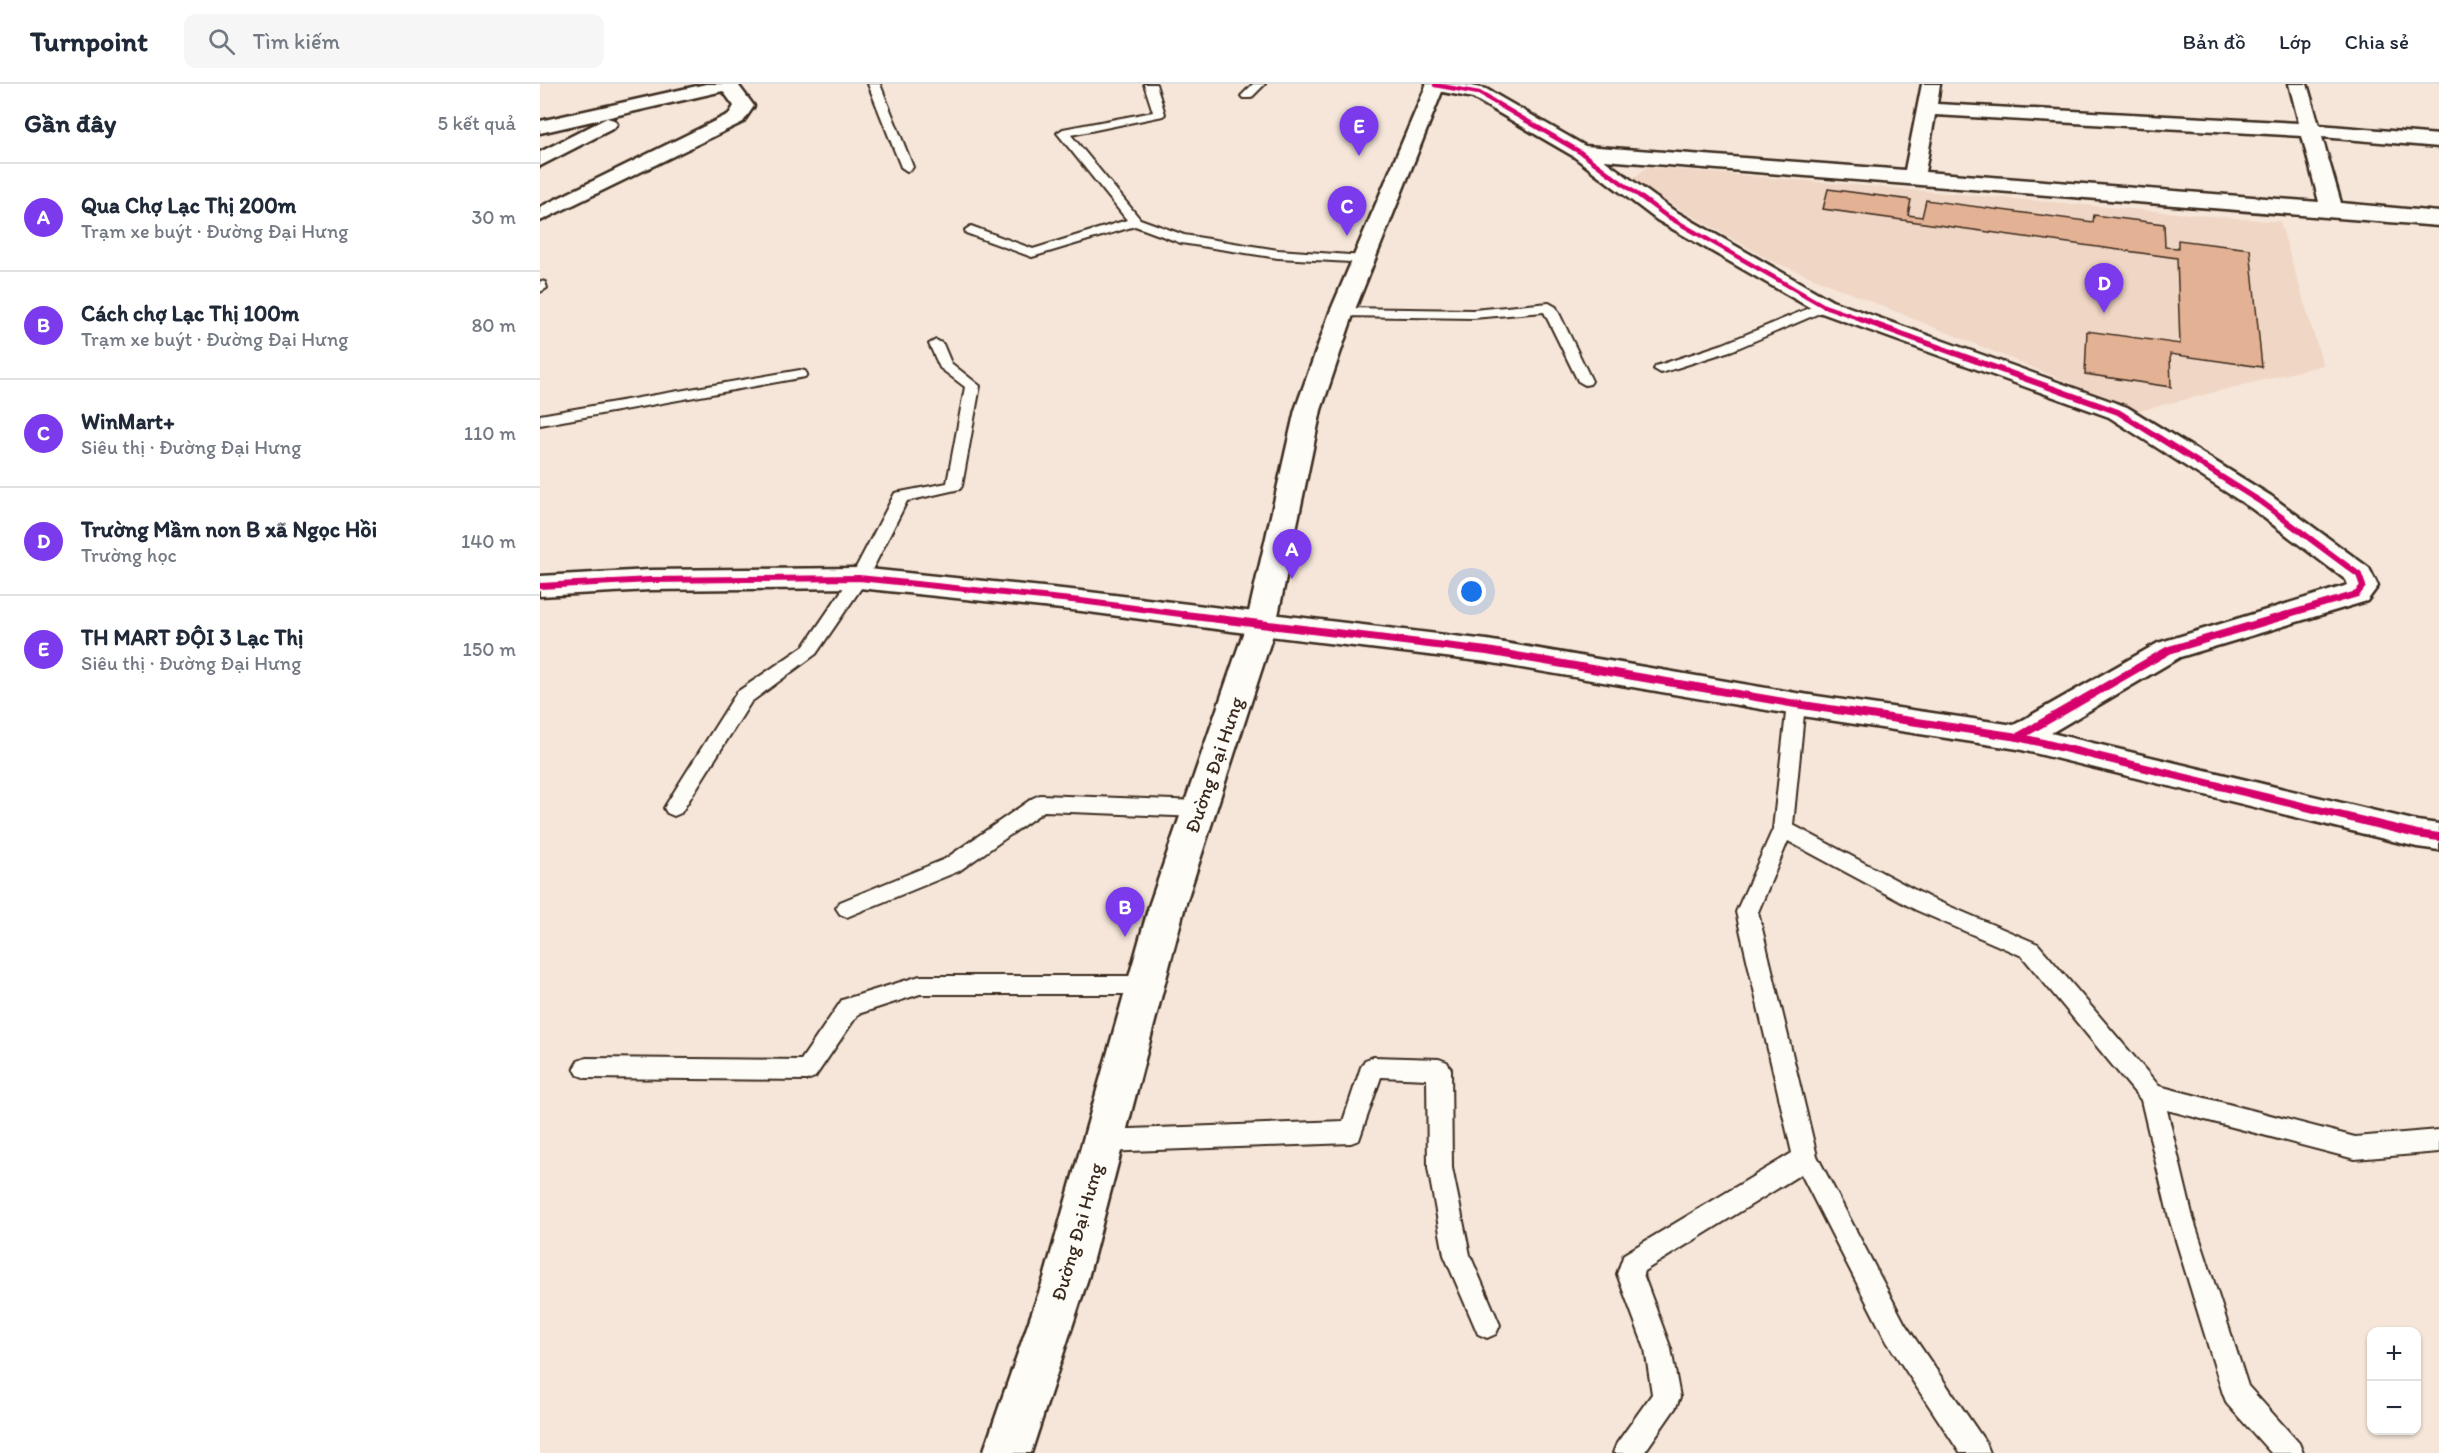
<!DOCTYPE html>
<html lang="vi">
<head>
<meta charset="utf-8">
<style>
  :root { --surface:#fff; --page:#f6f6f7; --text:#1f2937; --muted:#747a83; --line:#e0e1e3; --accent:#7c3aed }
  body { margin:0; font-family:Itim,sans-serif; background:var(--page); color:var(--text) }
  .controls { position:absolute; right:18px; bottom:18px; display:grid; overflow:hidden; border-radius:12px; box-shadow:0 2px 4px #0004 }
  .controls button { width:54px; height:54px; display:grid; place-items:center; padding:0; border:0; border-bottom:2px solid var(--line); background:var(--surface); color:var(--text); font:30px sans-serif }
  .you { position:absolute; left:932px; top:508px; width:21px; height:21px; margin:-15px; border:4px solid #fff; border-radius:50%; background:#1a73e8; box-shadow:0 0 0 9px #1a73e833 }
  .badge { display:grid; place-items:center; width:39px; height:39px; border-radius:50%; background:var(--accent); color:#fff; font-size:20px; font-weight:700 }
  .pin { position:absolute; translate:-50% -50px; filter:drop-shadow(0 2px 3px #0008) }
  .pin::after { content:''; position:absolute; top:32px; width:21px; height:18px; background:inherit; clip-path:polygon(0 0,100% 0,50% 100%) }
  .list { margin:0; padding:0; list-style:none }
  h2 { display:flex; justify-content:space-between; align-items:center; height:78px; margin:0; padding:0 24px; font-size:26px }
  h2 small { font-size:20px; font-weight:400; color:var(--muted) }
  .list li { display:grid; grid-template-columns:39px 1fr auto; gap:18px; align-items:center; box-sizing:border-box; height:108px; padding:0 24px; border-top:2px solid var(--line) }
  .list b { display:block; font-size:22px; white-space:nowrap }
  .list p { margin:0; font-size:20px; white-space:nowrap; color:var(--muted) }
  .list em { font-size:20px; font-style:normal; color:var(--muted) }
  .icon { flex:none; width:33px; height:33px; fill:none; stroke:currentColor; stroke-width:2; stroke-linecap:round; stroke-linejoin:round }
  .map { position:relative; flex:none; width:1899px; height:1369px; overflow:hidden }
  header { display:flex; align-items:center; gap:36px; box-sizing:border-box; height:84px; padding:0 30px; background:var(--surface); border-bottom:2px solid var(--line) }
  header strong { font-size:28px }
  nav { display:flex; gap:33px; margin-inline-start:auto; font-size:21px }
  .search { width:420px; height:54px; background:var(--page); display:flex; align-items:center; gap:15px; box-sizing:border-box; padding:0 21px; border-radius:12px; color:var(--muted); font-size:22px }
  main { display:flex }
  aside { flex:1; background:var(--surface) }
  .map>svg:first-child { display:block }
</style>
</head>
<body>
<header>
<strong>Turnpoint</strong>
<div class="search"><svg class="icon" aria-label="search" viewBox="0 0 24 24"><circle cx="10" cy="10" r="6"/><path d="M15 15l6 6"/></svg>Tìm kiếm</div>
<nav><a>Bản đồ</a><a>Lớp</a><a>Chia sẻ</a></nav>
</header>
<main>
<aside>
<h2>Gần đây<small>5 kết quả</small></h2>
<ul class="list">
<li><span class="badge">A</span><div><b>Qua Chợ Lạc Thị 200m</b><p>Trạm xe buýt · Đường Đại Hưng</p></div><em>30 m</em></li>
<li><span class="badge">B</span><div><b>Cách chợ Lạc Thị 100m</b><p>Trạm xe buýt · Đường Đại Hưng</p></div><em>80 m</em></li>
<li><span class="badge">C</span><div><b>WinMart+</b><p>Siêu thị · Đường Đại Hưng</p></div><em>110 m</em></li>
<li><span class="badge">D</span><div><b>Trường Mầm non B xã Ngọc Hồi</b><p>Trường học</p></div><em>140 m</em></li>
<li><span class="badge">E</span><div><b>TH MART ĐỘI 3 Lạc Thị</b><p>Siêu thị · Đường Đại Hưng</p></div><em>150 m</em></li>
</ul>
</aside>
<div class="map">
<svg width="1899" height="1369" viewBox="0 0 1899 1369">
  <rect width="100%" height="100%" fill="#f5e6d9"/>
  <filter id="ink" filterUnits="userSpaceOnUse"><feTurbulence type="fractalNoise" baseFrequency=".0167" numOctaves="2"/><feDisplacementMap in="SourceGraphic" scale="12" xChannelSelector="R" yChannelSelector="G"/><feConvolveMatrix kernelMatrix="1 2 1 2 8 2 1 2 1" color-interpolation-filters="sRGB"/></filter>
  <g filter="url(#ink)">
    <polygon fill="#f0d6c4" points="1107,83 1740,138 1783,281 1599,327 1232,177 1090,97"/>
    <polygon fill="#e3b294" stroke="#3b2a1e" stroke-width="1.5" points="1288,105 1371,116 1368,131 1382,133 1386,116 1553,138 1554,131 1624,140 1625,163 1638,164 1638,156 1710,165 1722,283 1630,270 1631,303 1545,290 1547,247 1640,260 1637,174 1283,125"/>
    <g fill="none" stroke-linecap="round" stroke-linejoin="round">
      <g stroke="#3b2a1e" stroke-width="4">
        <g id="lane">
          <polygon points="328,0 340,0 373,83 371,86 367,87 361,83"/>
          <polygon points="604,0 616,0 625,30 623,32 531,51 600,135 644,151 738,166 824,172 831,176 829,179 738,174 641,159 595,142 492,173 426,149 425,146 431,142 493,165 587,136 517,49 523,45 613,28"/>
          <polygon points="713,0 725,0 711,14 703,14 701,12"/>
          <polygon points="0,197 5,198 7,204 0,208"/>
          <polygon points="1284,218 1289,219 1291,222 1289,225 1193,266 1121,289 1114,285 1116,282 1183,260"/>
          <polygon points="1009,219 1016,223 1052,297 1050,300 1045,301 1038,297 1004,228 933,234 802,232 795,228 802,224 933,226"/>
          <polygon points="396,256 403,260 411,279 440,302 422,402 420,405 367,417 328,494 276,570 211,618 141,729 134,732 127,729 124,724 127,719 197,608 264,562 311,493 355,409 407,399 425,303 400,284 389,260"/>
          <polygon points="260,286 265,287 267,290 265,293 0,341 0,331"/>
          <polygon points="1256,613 1263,615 1265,620 1253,741 1390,814 1498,860 1619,1002 1815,1053 1899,1046 1899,1068 1815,1075 1627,1026 1653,1134 1708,1302 1759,1359 1763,1369 1731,1369 1687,1320 1683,1310 1629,1134 1601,1016 1482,872 1376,826 1248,757 1218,828 1277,1072 1365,1240 1446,1359 1450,1369 1420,1369 1347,1258 1261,1090 1104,1187 1103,1190 1131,1265 1140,1313 1136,1323 1104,1369 1073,1369 1077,1359 1112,1310 1105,1265 1077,1190 1084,1170 1252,1069 1196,828 1233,745 1247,620 1249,615"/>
          <polygon points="500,711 660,717 667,720 670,725 667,730 660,733 504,727 419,787 314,830 307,833 300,830 296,824 300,818 405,775 493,714"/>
          <polygon points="380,892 605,892 613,894 616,901 613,908 605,910 380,910 318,930 275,993 267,996 46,994 38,991 34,984 38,977 46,974 261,976 302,916"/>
          <polygon points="833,973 899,975 907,978 911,985 912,1084 930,1171 960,1241 956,1250 947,1254 938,1250 904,1171 888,1084 887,995 841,993 819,1056 811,1059 563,1068 555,1065 551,1057 555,1049 563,1046 803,1037 821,983 825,976"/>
        </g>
      </g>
      <g stroke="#3b2a1e" stroke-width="5">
        <g id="street">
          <polygon points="166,0 200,0 199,2 214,22 203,38 0,137 0,123 189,30 194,22 183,7 0,49 0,37"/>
          <path d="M886,0h35l25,5 99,57 320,24 17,-86h18l-3,20 362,19 -10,-39h18l12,41 120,10v12l-117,-10 19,66 98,9v14l-835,-66 69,50 159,91 295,106 144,89 98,72 9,18 -11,15 -187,56 -129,76 366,88 22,3v26l-22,-3 -399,-98 -222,-34 -309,-53 -226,-27 -180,-24 -222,-23 -209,2 -110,6v-20l110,-6 209,-2 222,23 406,49 309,53 218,32 144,-82 190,-58 -2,-5 -95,-72 -142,-91 -293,-106 -159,-91 -84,-64 -100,-58 -45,-9zM1395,31l367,21 17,66 -394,-30z"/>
          <polygon points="67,34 74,36 77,40 74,44 0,82 0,68"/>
        </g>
      </g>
      <g stroke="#3b2a1e" stroke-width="5">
        <polygon id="secondary" points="887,0 905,0 814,228 781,326 736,541 645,822 548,1194 491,1369 443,1369 504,1194 609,822 706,541 755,326 790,228"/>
      </g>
      <use href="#lane" fill="#fdfcf7" fill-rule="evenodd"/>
      <use href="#street" fill="#fdfcf7" fill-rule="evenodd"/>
      <use href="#secondary" fill="#fdfcf7" fill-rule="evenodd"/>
      <g stroke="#fdfcf7" stroke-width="7">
        <polyline id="cycleway-far2" points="895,1 939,9 1040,68 1125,131 1284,222 1324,236"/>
      </g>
      <g stroke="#fdfcf7" stroke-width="9">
        <g id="cycleway-far1">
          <polyline points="1320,235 1578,328 1721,418 1819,491 1823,502 1817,510 1742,532"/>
          <polyline points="0,502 110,496 319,494 541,517 656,532"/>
        </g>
      </g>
      <g stroke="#fdfcf7" stroke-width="11">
        <g id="cycleway">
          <polyline points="645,531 947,567 1256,620 1478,653 1877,750 1899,753"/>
          <polyline points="1478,653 1629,566 1747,531"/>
        </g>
      </g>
      <use href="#cycleway-far2" stroke="#d6006c" stroke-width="4.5"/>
      <use href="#cycleway-far1" stroke="#d6006c" stroke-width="6"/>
      <use href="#cycleway" stroke="#d6006c" stroke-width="8"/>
    </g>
  </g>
  <g text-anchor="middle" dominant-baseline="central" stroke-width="4.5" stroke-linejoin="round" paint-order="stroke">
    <g font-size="20" fill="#3b2a1e" stroke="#fdfcf7">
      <text transform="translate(674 681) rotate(-71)">Đường Đại Hưng</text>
      <text transform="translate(537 1148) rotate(-74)">Đường Đại Hưng</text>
    </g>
  </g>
</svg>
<div class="controls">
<button>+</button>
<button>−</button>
</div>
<div class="you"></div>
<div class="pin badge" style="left:752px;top:495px">A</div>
<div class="pin badge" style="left:585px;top:853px">B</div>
<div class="pin badge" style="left:807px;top:152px">C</div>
<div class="pin badge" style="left:1564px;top:229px">D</div>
<div class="pin badge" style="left:819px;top:72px">E</div>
</div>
</main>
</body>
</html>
